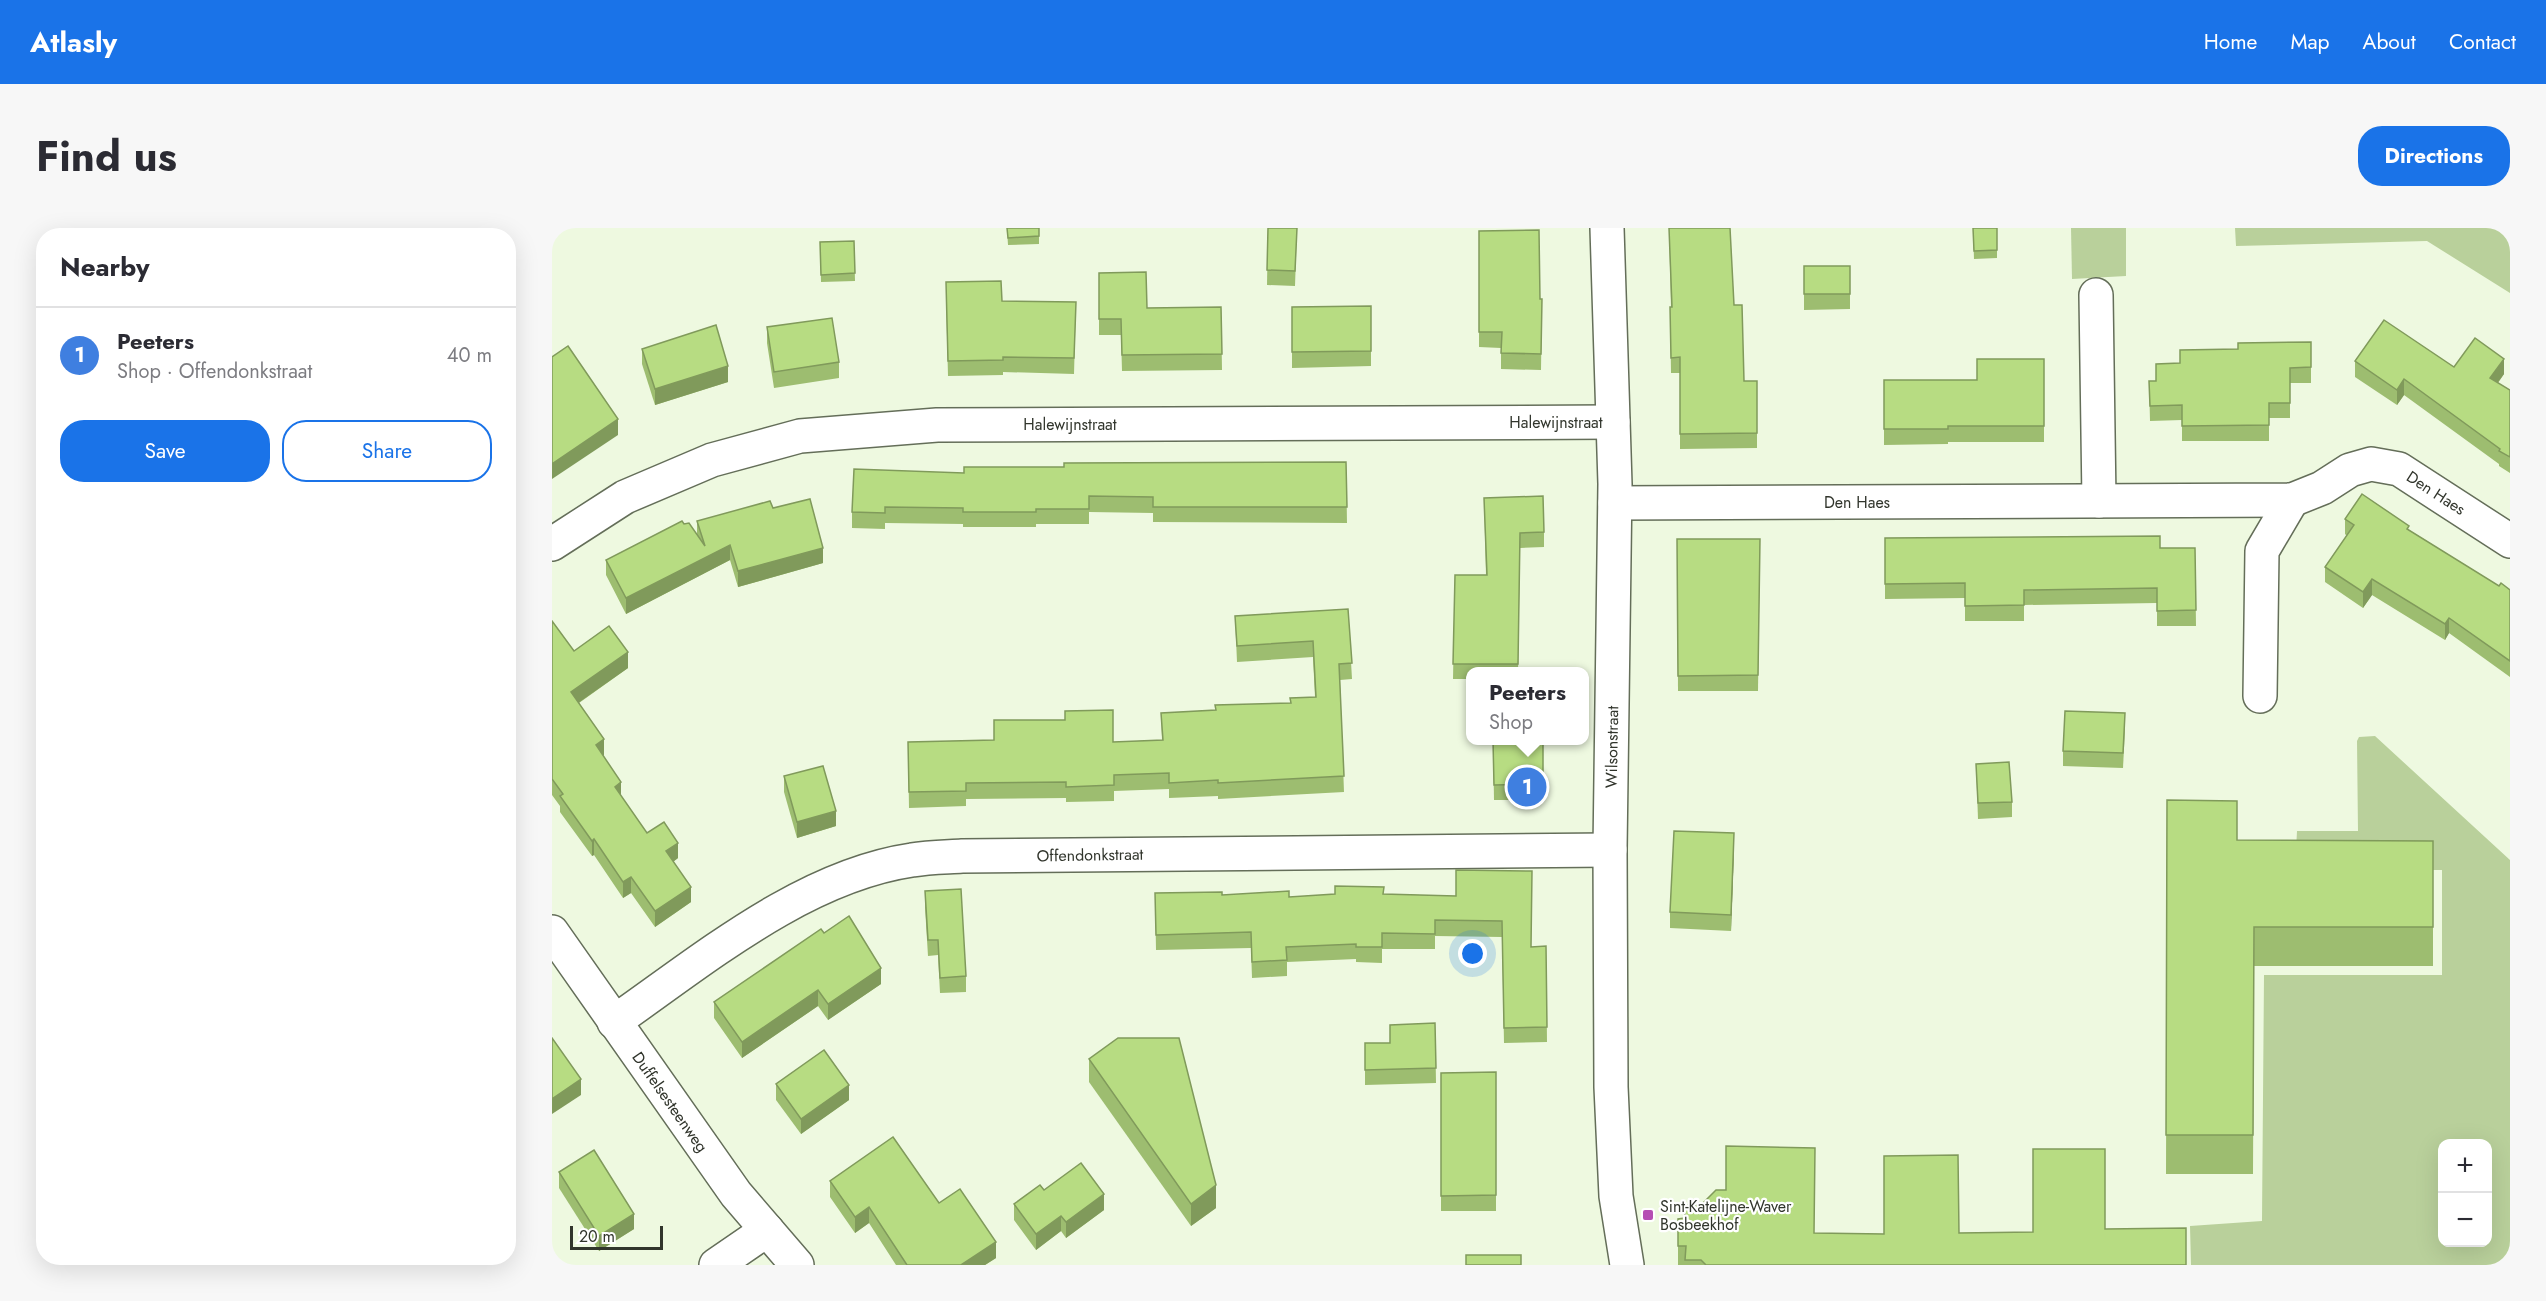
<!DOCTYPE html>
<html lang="en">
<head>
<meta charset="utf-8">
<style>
  :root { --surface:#fff; --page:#f7f7f7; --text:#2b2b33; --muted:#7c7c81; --line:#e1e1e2; --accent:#1a73e8 }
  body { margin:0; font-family:Jost,sans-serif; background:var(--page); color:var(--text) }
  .controls { position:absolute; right:18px; bottom:18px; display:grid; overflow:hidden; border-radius:12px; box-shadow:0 6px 24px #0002 }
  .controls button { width:54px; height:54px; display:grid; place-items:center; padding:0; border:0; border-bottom:2px solid var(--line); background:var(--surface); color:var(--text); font:30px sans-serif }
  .scale { position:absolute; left:18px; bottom:15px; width:93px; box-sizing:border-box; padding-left:6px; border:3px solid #31352c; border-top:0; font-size:16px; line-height:21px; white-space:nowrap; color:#31352c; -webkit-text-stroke:4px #fff; paint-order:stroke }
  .you { position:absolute; left:921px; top:726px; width:21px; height:21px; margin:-15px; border:4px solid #fff; border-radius:50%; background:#1a73e8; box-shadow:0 0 0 9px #1a73e833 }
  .badge { display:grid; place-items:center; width:39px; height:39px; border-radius:50%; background:var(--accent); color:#fff; font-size:20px; font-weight:700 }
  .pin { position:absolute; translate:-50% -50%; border:3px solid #fff; box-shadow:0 2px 6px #0006 }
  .popup { position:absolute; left:914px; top:439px; width:123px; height:78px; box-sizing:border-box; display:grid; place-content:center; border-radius:12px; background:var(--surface); filter:drop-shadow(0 2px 4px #0005); font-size:20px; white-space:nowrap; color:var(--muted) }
  .popup b { font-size:22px; color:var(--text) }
  .popup::after { content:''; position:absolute; left:50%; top:100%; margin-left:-12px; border:12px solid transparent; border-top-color:var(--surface) }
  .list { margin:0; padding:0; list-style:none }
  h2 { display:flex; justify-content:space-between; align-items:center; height:78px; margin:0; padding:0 24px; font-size:26px }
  h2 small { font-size:20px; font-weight:400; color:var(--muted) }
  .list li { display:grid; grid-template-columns:39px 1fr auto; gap:18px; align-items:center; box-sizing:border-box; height:96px; padding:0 24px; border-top:2px solid var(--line) }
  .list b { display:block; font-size:22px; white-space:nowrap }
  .list p { margin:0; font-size:20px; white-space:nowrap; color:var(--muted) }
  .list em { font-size:20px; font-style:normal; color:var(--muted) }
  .actions { display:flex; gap:12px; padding:18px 24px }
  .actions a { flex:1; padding:14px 0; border:2px solid var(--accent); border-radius:24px; text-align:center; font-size:21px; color:var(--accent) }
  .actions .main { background:var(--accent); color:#fff }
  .map { position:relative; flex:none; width:1958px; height:1037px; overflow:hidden; border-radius:24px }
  header { display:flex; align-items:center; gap:36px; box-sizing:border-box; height:84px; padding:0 30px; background:var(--accent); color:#fff }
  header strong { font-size:28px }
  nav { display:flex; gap:33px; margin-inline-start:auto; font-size:21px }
  .intro { display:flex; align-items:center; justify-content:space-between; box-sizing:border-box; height:144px; padding:0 36px }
  h1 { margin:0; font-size:42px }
  .button { padding:15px 27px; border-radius:24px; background:var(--accent); color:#fff; font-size:21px; font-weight:700 }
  main { display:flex; gap:36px; padding:0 36px }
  aside { flex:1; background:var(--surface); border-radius:24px; box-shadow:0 6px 24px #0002 }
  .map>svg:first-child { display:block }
</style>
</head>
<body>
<header>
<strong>Atlasly</strong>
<nav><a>Home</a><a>Map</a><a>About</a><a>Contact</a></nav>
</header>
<div class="intro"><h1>Find us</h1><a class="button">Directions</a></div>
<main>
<aside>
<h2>Nearby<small></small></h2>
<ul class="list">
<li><span class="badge" style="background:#3f7fe0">1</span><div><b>Peeters</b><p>Shop · Offendonkstraat</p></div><em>40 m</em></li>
</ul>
<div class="actions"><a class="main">Save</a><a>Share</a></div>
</aside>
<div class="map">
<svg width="1958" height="1037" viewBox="0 0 1958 1037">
  <rect width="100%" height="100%" fill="#eef9e0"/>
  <g fill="#b9d09b" fill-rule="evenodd">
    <polygon points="1519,0 1574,0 1574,48 1520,51"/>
    <polygon points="1683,0 1958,0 1958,65 1875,13 1684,18"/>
    <path d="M1823,508l135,124v405h-319l-1,-39 72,-5 2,-246h178v-105h-147l2,-39h61l-1,-90 2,-4zM1890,916h46v98h-46z"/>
  </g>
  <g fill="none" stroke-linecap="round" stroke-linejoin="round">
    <g stroke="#646e59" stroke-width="36">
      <g id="minor">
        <polyline points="1055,0 1063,256 1058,622 1059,859 1064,968 1075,1037"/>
        <polyline points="1544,67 1547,273"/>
        <polyline points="1063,275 1740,272 1770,260 1798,242 1819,236 1847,241 1958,313"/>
        <polyline points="0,316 73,269 160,232 248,208 385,197 1061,194"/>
        <polyline points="1708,468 1710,323 1740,272"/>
        <polyline points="0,704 184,966 245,1037"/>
        <path d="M62,794c89,-62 189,-146 298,-162 16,-3 34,-3 50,-4l648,-6"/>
        <polyline points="164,1037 215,1002"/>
      </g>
    </g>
    <use href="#minor" stroke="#fff" stroke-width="33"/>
  </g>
  <g fill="#9dbd70">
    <polygon points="455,0 487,0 487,16 456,17"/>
    <polygon points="716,0 745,0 743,58 715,57"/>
    <polygon points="1117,0 1178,0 1182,77 1192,153 1205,153 1205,220 1128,221 1128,145 1119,145 1118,79 1119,79"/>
    <polygon points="1421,0 1445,0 1445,30 1422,31"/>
    <polygon points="927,3 988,71 990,71 989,142 949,141 949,120 927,119"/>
    <polygon points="302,13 303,53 269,54 268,14"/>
    <polygon points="1252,38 1298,38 1298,81 1252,82"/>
    <polygon points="547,45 595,80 669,79 670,142 570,143 569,107 547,107"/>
    <polygon points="394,69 450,73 524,74 522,146 451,144 451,147 396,148"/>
    <polygon points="819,78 819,138 740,140 740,79"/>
    <polygon points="215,99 287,134 287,150 222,160 215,115"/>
    <polygon points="1759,114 1759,155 1738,155 1738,190 1717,190 1717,213 1630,213 1630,192 1598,193 1597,153 1604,153 1628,135 1686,121"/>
    <polygon points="90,121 176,154 103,177 90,136"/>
    <polygon points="1492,131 1492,214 1396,214 1396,216 1332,217 1332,152 1425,152"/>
    <polygon points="1803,133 1902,139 1952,146 1946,155 1958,162 1958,245 1947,238 1947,236 1852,167 1845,177 1803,149"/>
    <polygon points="794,234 795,295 601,294 601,285 537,284 537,296 484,296 484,299 411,299 411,296 333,295 333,301 300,300 300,284 412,245 512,239"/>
    <polygon points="932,270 992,304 992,319 968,320 966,444 918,444 918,451 901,451 903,347 934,347"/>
    <polygon points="221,280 271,335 186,359 178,332 74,386 54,347 54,332 132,296 145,306 145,293"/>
    <polygon points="1793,291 1857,302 1947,358 1958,362 1958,449 1897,405 1893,412 1820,367 1811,380 1773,354 1773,339 1795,308 1793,306"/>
    <polygon points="1333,310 1608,320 1643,320 1644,398 1605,398 1605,375 1472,377 1472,393 1413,393 1413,370 1333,371"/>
    <polygon points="1125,311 1208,311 1206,463 1126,463"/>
    <polygon points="796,381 800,451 788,452 792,564 666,571 666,568 617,570 617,561 562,563 562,573 514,574 514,570 414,571 414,578 357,580 356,514 561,514 610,512 609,485 663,482 738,475 763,469 761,429 685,434 683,388"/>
    <polygon points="0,393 22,423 76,440 27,475 52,527 51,528 69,568 95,605 126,630 121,634 139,674 103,699 79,665 71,670 42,627 40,628 8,584 8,578 0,567"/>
    <polygon points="1573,501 1571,540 1511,538 1511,523"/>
    <polygon points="941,513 991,513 991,572 942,572"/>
    <polygon points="1424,536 1460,574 1460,589 1426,591"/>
    <polygon points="232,548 284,598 245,610 232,564"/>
    <polygon points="1615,572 1685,612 1881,613 1881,738 1702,738 1701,946 1614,946"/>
    <polygon points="1182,621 1179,703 1118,700 1118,684"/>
    <polygon points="904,642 979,719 994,718 995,814 952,815 950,709 883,708 883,721 830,721 830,735 804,734 804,731 735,734 735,748 700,750 699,720 604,722 603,665 737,669 832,666 904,668"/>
    <polygon points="373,663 414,748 414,764 388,765 386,727 376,728 373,679"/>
    <polygon points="272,705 329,756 276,792 266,778 190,830 162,790 162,774"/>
    <polygon points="883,795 884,855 813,857 813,815 838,815"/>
    <polygon points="537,831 664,980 639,998 537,854"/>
    <polygon points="944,844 944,983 889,983 889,845"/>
    <polygon points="224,856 297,872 249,906 224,872"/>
    <polygon points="7,944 82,1001 47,1023 7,960"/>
    <polygon points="278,953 387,975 444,1030 433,1037 344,1037 317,995 303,1005 278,969"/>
    <polygon points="492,962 552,982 514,1010 509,1003 484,1022 462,992 462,976"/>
    <polygon points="1126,991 1263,1005 1332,1006 1481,1004 1553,1001 1634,1037 1126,1037"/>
  </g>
  <g fill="#809a5b">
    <polygon points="1952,131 1952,146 1938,165 1938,150"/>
    <polygon points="176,138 176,154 103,177 103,161"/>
    <polygon points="1852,151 1852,167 1845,177 1845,162"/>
    <polygon points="66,191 66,207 0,251 0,236"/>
    <polygon points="178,317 178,332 74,386 74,370"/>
    <polygon points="271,320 271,335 186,359 186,343"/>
    <polygon points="1820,351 1820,367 1811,380 1811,364"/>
    <polygon points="1897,390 1897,405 1893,412 1893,396"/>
    <polygon points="76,424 76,440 19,480 19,464"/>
    <polygon points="52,511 52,527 44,533 44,517"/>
    <polygon points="69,554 69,570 63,559"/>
    <polygon points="284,583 284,598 245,610 245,594"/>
    <polygon points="1182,605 1182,621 1179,703 1179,687"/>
    <polygon points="42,611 42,627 40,628 40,613"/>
    <polygon points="126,615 126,630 114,639 114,623"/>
    <polygon points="79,649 79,665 71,670 71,654"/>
    <polygon points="139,659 139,674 103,699 103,683"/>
    <polygon points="329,740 329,756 276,792 276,776"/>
    <polygon points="266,762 266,778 190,830 190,814"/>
    <polygon points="29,851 29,867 0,886 0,871"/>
    <polygon points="297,857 297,872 249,906 249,891"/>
    <polygon points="664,957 664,980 639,998 639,976"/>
    <polygon points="552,966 552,982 514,1010 514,994"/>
    <polygon points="317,979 317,995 303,1005 303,989"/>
    <polygon points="82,986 82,1001 47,1023 47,1008"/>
    <polygon points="509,988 509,1003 484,1022 484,1006"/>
    <polygon points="444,1014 444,1030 433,1037 409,1037"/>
  </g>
  <g fill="#b7dc82" stroke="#809a5b" stroke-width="1.5">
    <polygon points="455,0 487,0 487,8 456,10"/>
    <polygon points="716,0 745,0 743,43 715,42"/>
    <polygon points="1117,0 1178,0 1182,77 1190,77 1192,153 1205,153 1205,205 1128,206 1128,129 1119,130 1118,79 1120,79"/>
    <polygon points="1421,0 1445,0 1445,22 1422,23"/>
    <polygon points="987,2 988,71 990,71 989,126 949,125 950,104 927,104 927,3"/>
    <polygon points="302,13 303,45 269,47 268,14"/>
    <rect x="1252" y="38" width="46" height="28"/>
    <polygon points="594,44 595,80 669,79 670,126 570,127 569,91 547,91 547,45"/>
    <polygon points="449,53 450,73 524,74 522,130 451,129 451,132 396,133 394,54"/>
    <polygon points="819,78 819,123 740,124 740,79"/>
    <polygon points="280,90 287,134 222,144 215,99"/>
    <polygon points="1832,92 1902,139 1923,110 1952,131 1938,150 1958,162 1958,229 1947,223 1948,221 1852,151 1845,162 1803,133"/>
    <polygon points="164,97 176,138 103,161 90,121"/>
    <polygon points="1759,114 1759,139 1738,140 1738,175 1717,175 1717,197 1630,198 1630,177 1598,178 1597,153 1604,153 1604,136 1628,135 1628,122 1686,121 1686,115"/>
    <polygon points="16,118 66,191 0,236 0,129"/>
    <polygon points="1425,131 1492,131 1492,198 1396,198 1396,201 1332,201 1332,152 1425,152"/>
    <polygon points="794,234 795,279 601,279 601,269 537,268 537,281 484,281 484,284 411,284 411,280 333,279 333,285 300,284 302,241 412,245 412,239 512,239 512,235"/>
    <polygon points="1810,266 1857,298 1855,301 1947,358 1949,355 1958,362 1958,433 1897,390 1893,396 1820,351 1811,364 1773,339 1802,297 1793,291"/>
    <polygon points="991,268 992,304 968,305 966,436 901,436 903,347 935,347 932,270"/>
    <polygon points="258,271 271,320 186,343 178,317 74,370 54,332 130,293 132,296 137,295 153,318 145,293 218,273 221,280"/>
    <polygon points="1608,308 1608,320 1643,320 1644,382 1605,383 1605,360 1472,362 1472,377 1413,378 1413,355 1333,356 1333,310"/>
    <polygon points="1125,311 1208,311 1206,447 1126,448"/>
    <polygon points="796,381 800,435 787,436 792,548 666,555 666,552 617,555 617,545 562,547 562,557 514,559 514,554 414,555 414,563 357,564 356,514 442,512 442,492 513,492 513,483 561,482 561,514 611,512 609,485 664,482 663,477 739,475 738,470 764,469 761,413 685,418 683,388"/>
    <polygon points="0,393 22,423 57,398 76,424 19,464 52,511 44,517 69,554 63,559 95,605 112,594 126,615 114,623 139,659 103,683 79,649 71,654 42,611 40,613 8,568 11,566 0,551"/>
    <polygon points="1513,483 1573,485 1571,525 1511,523"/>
    <polygon points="941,513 991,513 991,556 942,557"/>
    <polygon points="1457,534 1460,574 1426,575 1424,536"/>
    <polygon points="271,538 284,583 245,594 232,548"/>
    <polygon points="1615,572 1685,573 1685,612 1881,613 1881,699 1702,699 1701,907 1614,907"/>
    <polygon points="1122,603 1182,605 1179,687 1118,684"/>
    <polygon points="904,642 980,643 979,719 994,718 995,799 952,800 950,693 883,692 883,706 830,705 830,719 804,719 804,716 734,719 735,732 700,734 699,704 604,707 603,665 670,664 670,667 737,663 737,669 783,666 783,658 832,659 831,666 904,668"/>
    <polygon points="409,661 414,748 388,750 386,712 376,712 373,663"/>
    <polygon points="297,688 329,740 276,776 266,762 190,814 162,774 269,701 272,705"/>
    <polygon points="883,795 884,840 813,842 813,815 838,815 838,797"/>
    <polygon points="0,810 29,851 0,871"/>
    <polygon points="566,810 627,810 664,957 639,976 537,831"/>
    <polygon points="272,822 297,857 249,891 224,856"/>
    <polygon points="944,844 944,967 889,968 889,845"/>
    <polygon points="341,909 387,975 408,961 444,1014 409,1037 355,1037 317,979 303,989 278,953"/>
    <polygon points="1174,918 1263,920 1262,1005 1332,1006 1332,928 1406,927 1407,1005 1481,1004 1481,921 1553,921 1553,1001 1634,1000 1634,1037 1154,1037 1149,1032 1133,1032 1134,1018 1126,1018 1126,991 1133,990 1133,977 1149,977 1164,962 1174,962"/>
    <polygon points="42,922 82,986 47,1008 7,944"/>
    <polygon points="529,935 552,966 514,994 509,988 484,1006 462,976 488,957 492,962"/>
    <rect x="914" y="1027" width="55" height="10"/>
  </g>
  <rect fill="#b54eb3" stroke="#fff" stroke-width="2" x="1090" y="981" width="12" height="12" rx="3"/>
  <g text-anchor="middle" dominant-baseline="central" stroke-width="4.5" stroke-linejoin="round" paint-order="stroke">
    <g font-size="16" fill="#31352c" stroke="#fff">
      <text x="1004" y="194">Halewijnstraat</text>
      <text x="518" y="196">Halewijnstraat</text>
      <text transform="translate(1884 265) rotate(33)">Den Haes</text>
      <text x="1305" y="274">Den Haes</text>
      <text transform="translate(1060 519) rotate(-89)">Wilsonstraat</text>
      <text transform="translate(538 627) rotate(-1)">Offendonkstraat</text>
      <text transform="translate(118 874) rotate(55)">Duffelsesteenweg</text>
    </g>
    <g font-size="16" fill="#31352c" stroke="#fff" text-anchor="start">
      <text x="1108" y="978">Sint-Katelijne-Waver<tspan x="1108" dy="18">Bosbeekhof</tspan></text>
    </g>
  </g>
</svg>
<div class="controls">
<button>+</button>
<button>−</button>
</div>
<div class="scale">20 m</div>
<div class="you"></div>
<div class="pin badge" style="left:975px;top:559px;background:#3f7fe0">1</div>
<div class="popup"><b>Peeters</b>Shop</div>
</div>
</main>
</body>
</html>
